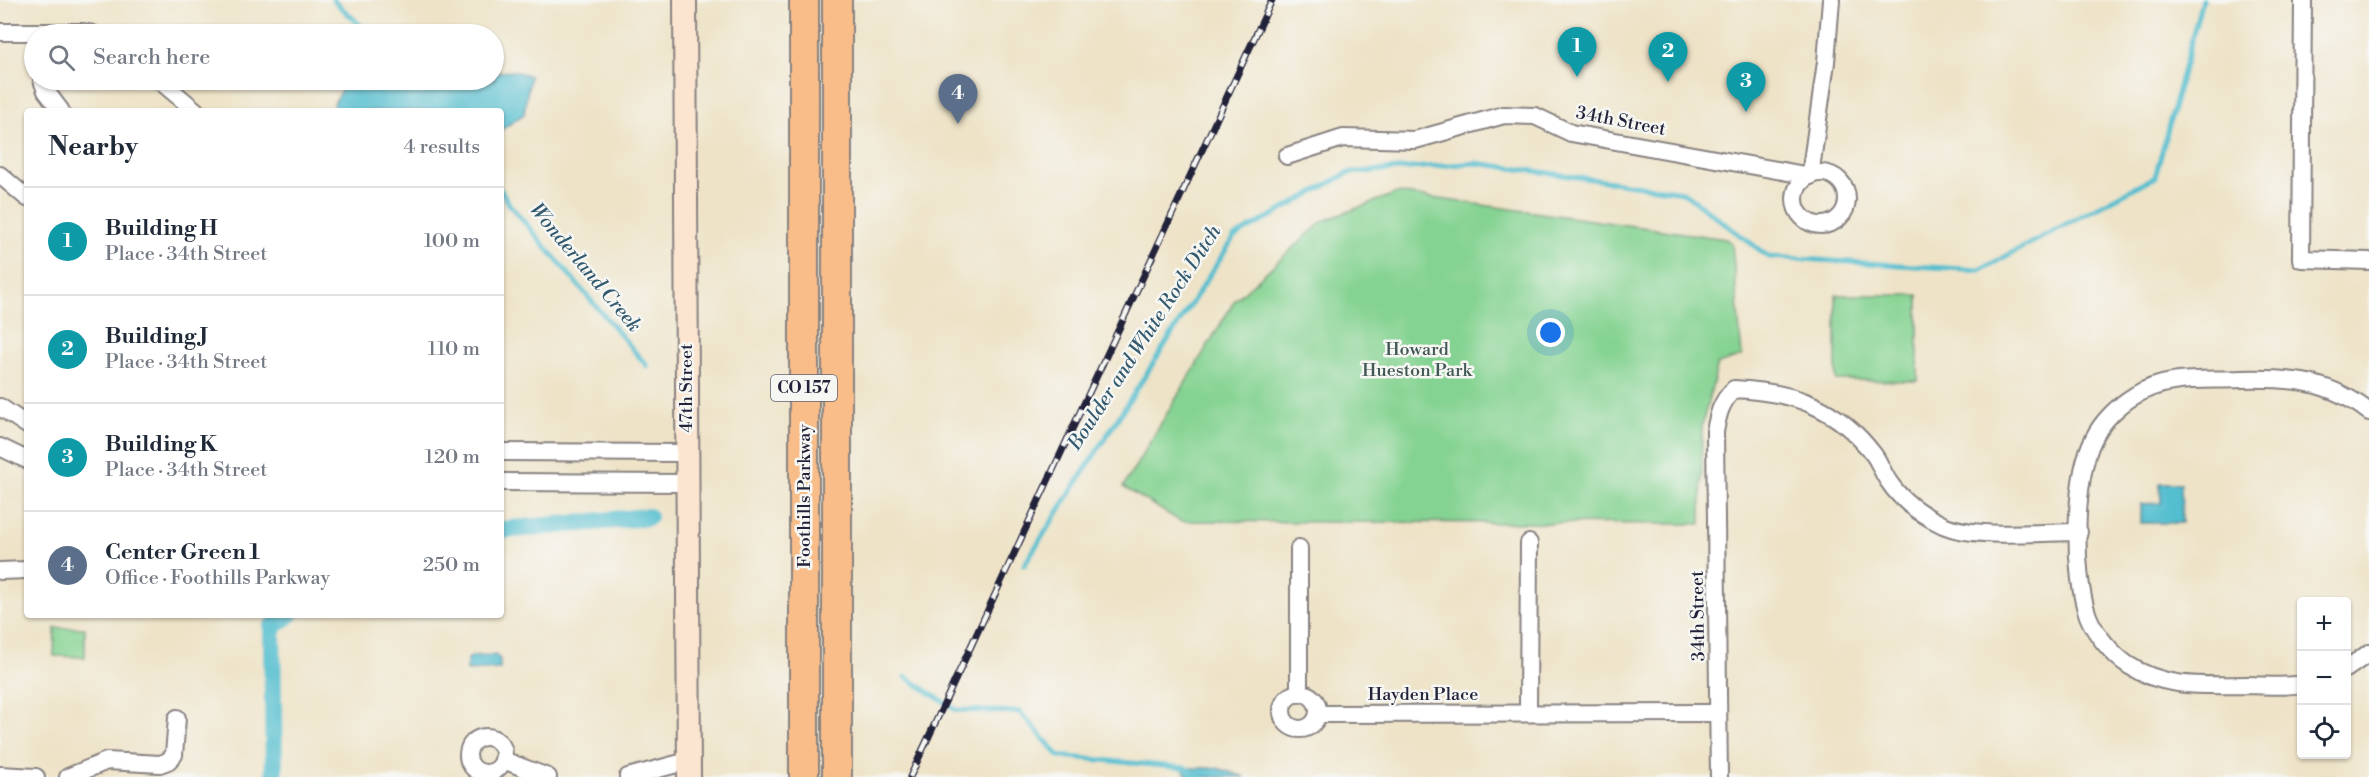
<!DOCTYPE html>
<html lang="en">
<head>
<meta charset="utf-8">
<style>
  :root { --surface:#fff; --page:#f6f6f7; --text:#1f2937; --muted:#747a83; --line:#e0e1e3; --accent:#111827 }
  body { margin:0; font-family:"Libre Bodoni",serif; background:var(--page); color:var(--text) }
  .controls { position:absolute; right:18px; bottom:18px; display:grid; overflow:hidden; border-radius:6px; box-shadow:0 2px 4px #0004 }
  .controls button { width:54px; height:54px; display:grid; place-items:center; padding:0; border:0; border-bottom:2px solid var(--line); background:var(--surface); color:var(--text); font:30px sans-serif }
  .you { position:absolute; left:1551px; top:333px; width:21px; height:21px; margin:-15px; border:4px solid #fff; border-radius:50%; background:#1a73e8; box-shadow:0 0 0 9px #1a73e833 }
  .badge { display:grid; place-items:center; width:39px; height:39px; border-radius:50%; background:var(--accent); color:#fff; font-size:20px; font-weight:700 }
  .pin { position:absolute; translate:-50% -50px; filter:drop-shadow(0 2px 3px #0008) }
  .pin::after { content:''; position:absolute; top:32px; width:21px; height:18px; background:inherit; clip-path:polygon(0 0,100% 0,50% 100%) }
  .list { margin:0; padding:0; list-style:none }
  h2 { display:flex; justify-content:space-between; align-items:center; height:78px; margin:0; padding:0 24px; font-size:26px }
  h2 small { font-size:20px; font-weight:400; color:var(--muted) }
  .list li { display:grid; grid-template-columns:39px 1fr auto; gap:18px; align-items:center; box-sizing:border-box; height:108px; padding:0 24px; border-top:2px solid var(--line) }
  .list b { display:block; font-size:22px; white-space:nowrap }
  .list p { margin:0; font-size:20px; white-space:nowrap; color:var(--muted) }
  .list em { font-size:20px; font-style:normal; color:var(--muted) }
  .icon { flex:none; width:33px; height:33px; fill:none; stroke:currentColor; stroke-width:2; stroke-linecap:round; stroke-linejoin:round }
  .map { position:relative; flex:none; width:2369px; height:777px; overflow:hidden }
  .search { position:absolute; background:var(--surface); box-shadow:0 2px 4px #0004; left:24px; top:24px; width:480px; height:66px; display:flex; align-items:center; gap:15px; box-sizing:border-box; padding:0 21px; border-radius:33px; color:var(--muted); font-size:22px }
  .panel { position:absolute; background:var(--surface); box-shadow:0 2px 4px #0004; left:24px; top:108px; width:480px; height:510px; border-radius:6px }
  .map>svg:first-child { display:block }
</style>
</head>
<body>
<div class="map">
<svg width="2369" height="777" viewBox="0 0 2369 777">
  <rect width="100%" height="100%" fill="#f6f6f2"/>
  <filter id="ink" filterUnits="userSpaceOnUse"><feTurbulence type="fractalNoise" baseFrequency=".0167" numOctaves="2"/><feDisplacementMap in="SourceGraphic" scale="12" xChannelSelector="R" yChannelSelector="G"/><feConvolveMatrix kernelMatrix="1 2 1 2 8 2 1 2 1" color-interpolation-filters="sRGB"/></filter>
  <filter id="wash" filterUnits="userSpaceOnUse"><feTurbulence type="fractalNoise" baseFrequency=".008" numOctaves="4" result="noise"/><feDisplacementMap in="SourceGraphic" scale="24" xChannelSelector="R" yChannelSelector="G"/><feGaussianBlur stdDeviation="1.35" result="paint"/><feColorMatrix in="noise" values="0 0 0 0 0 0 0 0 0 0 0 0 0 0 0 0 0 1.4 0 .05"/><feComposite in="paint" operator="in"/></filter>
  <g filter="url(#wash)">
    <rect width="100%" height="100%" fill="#eee3c7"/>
    <g fill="#85d392" stroke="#547a66" stroke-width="1.5">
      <polygon points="1397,193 1726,239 1732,244 1742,356 1718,364 1702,425 1701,524 1180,521 1123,487 1235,300 1323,221"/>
      <polygon points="1836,295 1918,295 1918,381 1836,380"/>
      <polygon points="55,628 85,628 85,657 54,656"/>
    </g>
    <g fill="#53becf" stroke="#3a7085" stroke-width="1.5">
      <polygon points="514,71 530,76 524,114 501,130 501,111 334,111 334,104 346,80 494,80 494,72"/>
      <polygon points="2160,483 2181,483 2182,523 2141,523 2141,504 2161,503"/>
      <polygon points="495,655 500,659 500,669 467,671 467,661 471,656"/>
      <polygon points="1182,768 1217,768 1245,777 1188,777"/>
    </g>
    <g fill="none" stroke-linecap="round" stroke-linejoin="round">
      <g stroke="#53becf" stroke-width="5">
        <polyline points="333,0 370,34"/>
        <polyline points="501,190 509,204 647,366"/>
        <polyline points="1024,565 1234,237 1348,173 1476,163 1683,192 1769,257 1980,270 2155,177 2202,0"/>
        <polyline points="906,677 956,710 1020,712 1059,756 1185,768 1200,777"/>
      </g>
      <g stroke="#53becf" stroke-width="18">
        <polyline points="501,530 648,517"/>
        <polyline points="274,777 272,627 289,615"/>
      </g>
    </g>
  </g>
  <g filter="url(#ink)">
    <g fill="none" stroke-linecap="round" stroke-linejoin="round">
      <g stroke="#888281" stroke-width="20">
        <g id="street">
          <polyline points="2303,0 2301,259 2369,261"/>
          <polyline points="0,32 83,32 93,34"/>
          <polyline points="42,80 46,91 61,111"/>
          <polyline points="159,80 196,111"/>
          <polyline points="1287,156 1343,138 1415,140 1504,115 1535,116 1571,133 1810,176 1826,62 1831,0"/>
          <circle cx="1821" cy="199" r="26"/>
          <polyline points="0,175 27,198"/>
          <polyline points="0,407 27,425"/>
          <polyline points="0,447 27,460"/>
          <polyline points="501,452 686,453"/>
          <polyline points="501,482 686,483"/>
          <polyline points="1299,548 1299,694"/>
          <polyline points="0,571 27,570"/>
          <polyline points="2346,669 2369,653"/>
          <path d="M2302,684c-18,3 -37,2 -55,1 -42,0 -82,4 -119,-20 -16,-11 -33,-31 -40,-49 -15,-41 -15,-139 6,-178 8,-17 25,-33 40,-42 33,-21 70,-15 107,-17 49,-1 88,1 128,33"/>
          <circle cx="1300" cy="711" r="18"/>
          <polyline points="1528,712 1529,543"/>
          <polyline points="1318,714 1718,713"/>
          <circle cx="486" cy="755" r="18"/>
          <polyline points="503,760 548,777"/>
          <polyline points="0,775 36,777"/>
          <polyline points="68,777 107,761 160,764 168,761 174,755 177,718"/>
          <polyline points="628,777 688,761"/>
          <path d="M1719,777l-4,-345c3,-18 6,-30 19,-43 59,3 103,17 140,66 6,8 9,19 15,27 13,20 33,33 54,43 32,14 99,7 136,7"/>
        </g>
      </g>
      <g stroke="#888281" stroke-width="26">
        <polyline id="secondary" points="685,0 689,777"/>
      </g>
      <g stroke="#888281" stroke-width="32">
        <g id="highway">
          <polyline points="804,0 804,777"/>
          <polyline points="837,0 837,777"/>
        </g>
      </g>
      <use href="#street" stroke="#fff" stroke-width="16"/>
      <use href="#secondary" stroke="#fce5d0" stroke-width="22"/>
      <use href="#highway" stroke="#f8bd89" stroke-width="28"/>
      <g stroke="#22223b" stroke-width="7">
        <polyline id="rail" points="910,777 1272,0"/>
      </g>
      <use href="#rail" stroke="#f6f6f2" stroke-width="4.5" stroke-dasharray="14" stroke-linecap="butt"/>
    </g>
  </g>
  <g text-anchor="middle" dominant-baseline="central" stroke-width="5" stroke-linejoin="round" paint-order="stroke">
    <rect fill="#f6f6f2" stroke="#626272" stroke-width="1.5" x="771" y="375" width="66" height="26" rx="4.5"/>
    <g font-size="16" font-weight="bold" fill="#22223b">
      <text x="804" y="388">CO 157</text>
    </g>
    <g font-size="18" fill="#22223b" stroke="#f6f6f2">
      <text transform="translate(1621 121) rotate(11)">34th Street</text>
      <text transform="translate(686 388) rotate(-90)">47th Street</text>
      <text transform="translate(804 496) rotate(-90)">Foothills Parkway</text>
      <text transform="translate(1698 616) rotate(-91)">34th Street</text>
      <text x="1423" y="694">Hayden Place</text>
    </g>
    <g font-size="18" fill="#405755" stroke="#f6f6f2">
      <text x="1417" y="349">Howard<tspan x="1417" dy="21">Hueston Park</tspan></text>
    </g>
    <g font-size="20" font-style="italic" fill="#33596f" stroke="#f6f6f2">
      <text transform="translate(585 268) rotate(50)">Wonderland Creek</text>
      <text transform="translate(1145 338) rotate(-57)">Boulder and White Rock Ditch</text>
    </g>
  </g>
</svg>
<div class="controls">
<button>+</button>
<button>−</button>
<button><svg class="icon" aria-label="locate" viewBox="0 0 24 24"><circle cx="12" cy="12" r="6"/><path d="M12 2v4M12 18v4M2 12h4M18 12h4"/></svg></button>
</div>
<div class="you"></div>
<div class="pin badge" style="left:1577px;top:77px;background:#0f9aa8">1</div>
<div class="pin badge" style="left:1668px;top:82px;background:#0f9aa8">2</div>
<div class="pin badge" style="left:1746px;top:112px;background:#0f9aa8">3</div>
<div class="pin badge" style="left:958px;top:124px;background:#5c6f8a">4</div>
<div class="search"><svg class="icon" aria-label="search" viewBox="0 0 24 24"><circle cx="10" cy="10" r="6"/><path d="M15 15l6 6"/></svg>Search here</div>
<section class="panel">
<h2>Nearby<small>4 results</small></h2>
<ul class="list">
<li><span class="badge" style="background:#0f9aa8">1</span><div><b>Building H</b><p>Place · 34th Street</p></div><em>100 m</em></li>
<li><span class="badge" style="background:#0f9aa8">2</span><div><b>Building J</b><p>Place · 34th Street</p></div><em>110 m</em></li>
<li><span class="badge" style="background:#0f9aa8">3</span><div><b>Building K</b><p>Place · 34th Street</p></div><em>120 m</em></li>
<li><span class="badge" style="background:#5c6f8a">4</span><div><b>Center Green 1</b><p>Office · Foothills Parkway</p></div><em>250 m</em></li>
</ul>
</section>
</div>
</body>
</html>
